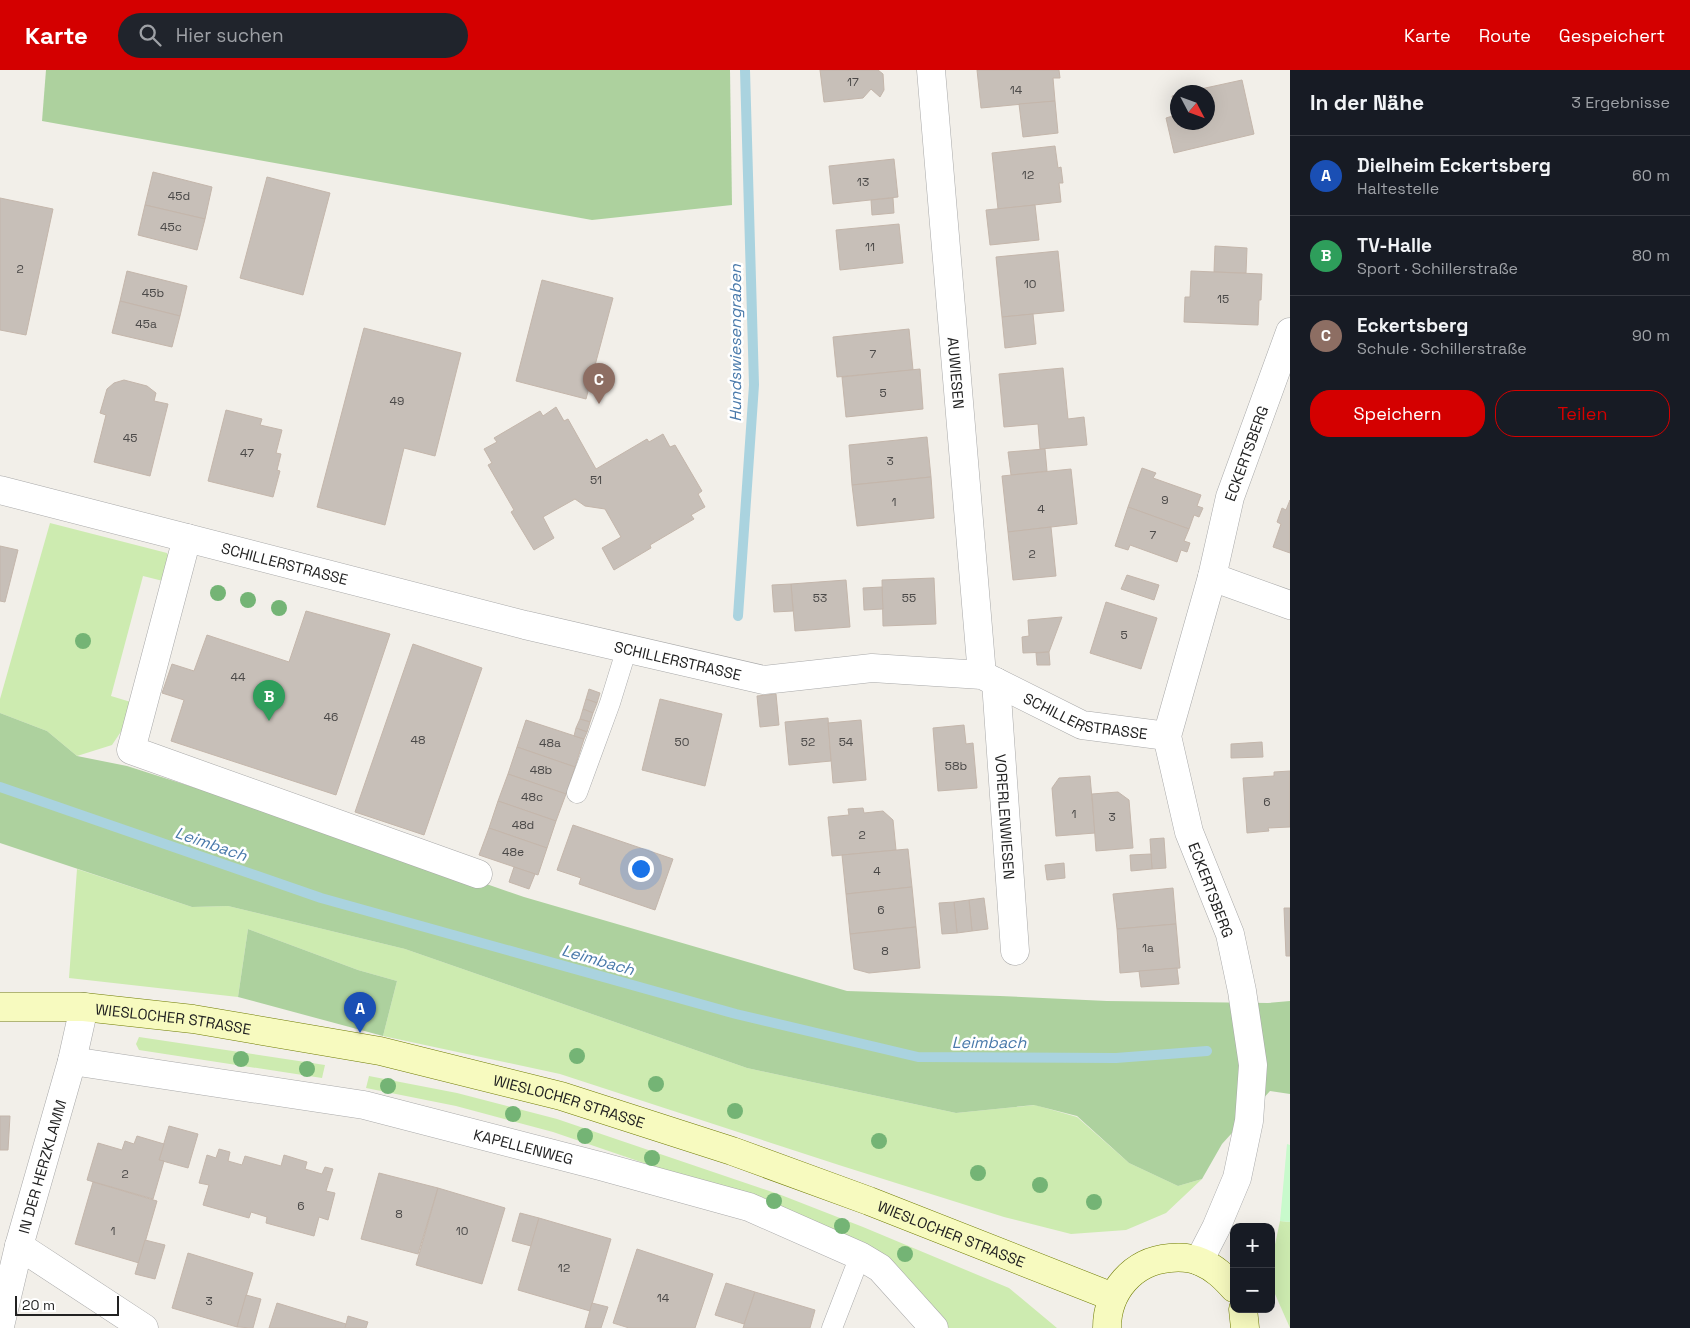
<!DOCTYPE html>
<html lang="de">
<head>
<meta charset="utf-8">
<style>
  :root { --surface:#171b24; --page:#20242c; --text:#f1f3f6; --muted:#9ea1a6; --line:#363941; --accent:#d40000 }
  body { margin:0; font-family:"Space Grotesk",sans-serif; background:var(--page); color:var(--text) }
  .controls { position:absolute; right:15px; bottom:15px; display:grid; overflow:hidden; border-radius:10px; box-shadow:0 5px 20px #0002 }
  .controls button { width:45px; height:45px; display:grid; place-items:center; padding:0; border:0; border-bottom:1px solid var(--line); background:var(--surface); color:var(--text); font:25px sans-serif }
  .compass { position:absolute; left:1170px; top:15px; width:45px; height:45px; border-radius:50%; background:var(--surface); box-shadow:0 5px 20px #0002; rotate:131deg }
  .scale { position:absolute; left:15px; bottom:12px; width:104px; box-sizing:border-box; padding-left:5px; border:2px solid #222; border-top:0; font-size:14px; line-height:18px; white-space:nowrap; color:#222; -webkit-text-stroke:4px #fff; paint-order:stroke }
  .you { position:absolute; left:640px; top:798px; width:18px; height:18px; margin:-12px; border:4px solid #fff; border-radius:50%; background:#1a73e8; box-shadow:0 0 0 8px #1a73e833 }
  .badge { display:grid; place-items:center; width:32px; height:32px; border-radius:50%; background:var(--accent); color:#fff; font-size:16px; font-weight:700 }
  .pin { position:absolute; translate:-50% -41px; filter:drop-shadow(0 1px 2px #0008) }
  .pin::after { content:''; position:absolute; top:26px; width:18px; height:15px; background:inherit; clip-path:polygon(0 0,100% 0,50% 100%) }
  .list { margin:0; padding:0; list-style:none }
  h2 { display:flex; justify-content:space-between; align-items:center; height:65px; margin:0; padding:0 20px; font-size:21px }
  h2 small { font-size:16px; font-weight:400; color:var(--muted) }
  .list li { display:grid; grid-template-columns:32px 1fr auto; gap:15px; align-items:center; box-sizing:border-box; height:80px; padding:0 20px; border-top:1px solid var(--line) }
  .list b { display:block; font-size:19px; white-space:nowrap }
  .list p { margin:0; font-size:16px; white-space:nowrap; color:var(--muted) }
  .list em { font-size:16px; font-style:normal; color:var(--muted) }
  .actions { display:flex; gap:10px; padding:15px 20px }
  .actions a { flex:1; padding:11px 0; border:1px solid var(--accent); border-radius:20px; text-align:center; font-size:18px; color:var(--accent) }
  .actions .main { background:var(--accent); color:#fff }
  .icon { flex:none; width:28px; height:28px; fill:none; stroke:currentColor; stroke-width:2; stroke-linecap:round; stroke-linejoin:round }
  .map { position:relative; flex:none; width:1290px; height:1258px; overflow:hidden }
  header { display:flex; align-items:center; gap:30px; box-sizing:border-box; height:70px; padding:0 25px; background:var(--accent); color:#fff }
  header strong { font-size:24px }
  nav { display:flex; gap:28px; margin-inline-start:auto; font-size:18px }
  .search { width:350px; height:45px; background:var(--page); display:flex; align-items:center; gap:12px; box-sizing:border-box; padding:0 18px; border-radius:28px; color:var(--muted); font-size:19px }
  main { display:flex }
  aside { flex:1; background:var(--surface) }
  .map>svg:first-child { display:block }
</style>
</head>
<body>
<header>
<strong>Karte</strong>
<div class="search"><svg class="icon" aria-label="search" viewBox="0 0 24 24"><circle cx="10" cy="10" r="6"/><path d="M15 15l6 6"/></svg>Hier suchen</div>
<nav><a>Karte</a><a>Route</a><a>Gespeichert</a></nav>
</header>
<main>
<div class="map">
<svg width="1290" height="1258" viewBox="0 0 1290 1258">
  <rect width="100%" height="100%" fill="#f2efe9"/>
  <g fill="#cdebb0">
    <polygon points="50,453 167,483 170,492 167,512 143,506 111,626 134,633 128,651 112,675 77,686 47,661 0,643 0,629"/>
    <polygon points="77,799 192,837 228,836 405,879 747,998 956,1043 1035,1035 1077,1047 1129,1093 1178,1116 1202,1109 1166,1143 1126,1160 1071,1164 1004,1147 842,1096 560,1004 383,966 397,911 358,900 248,859 238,927 69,908"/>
    <polygon points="139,967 325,995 322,1008 139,980 136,974"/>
    <polygon points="369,1006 457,1023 557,1049 781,1125 863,1157 1009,1218 1057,1258 949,1258 897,1206 886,1185 776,1138 553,1062 456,1036 366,1018"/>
    <polygon points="1280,1151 1290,1152 1290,1258 1271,1215 1271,1193"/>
  </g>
  <g fill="#add19e">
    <polygon points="46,0 730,0 732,135 592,150 42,51"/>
    <polygon points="0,643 47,661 77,686 127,696 389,780 524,827 847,921 1000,926 1107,931 1268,933 1290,931 1290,1024 1270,1021 1222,1074 1202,1109 1178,1116 1129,1093 1077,1046 1034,1035 956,1043 747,998 405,879 228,836 192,837 0,773"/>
    <polygon points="248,859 358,900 397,911 383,966 238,927"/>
  </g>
  <polygon fill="#c8facc" points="1287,1074 1290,1075 1290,1152 1280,1151"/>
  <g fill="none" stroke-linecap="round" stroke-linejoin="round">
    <g stroke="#aad3df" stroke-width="10">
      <polyline points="738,546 754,315 745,0"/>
      <polyline points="0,717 321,828 736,944 918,987 1116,988 1207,981"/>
    </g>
  </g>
  <g fill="#c7bfb8" stroke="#c4b6ab">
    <polygon points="820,0 878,0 883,4 884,20 880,27 871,19 863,28 824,32"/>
    <polygon points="977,0 1059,0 1060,8 1053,8 1055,31 981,38"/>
    <polygon points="1242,10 1254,64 1174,83 1166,48 1176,45 1172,26 1178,25 1178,52 1208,52 1208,22 1187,22"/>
    <polygon points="1055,31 1058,63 1023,67 1019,34"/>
    <polygon points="1055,76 1058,98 1061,97 1063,113 1059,113 1061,132 998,139 992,83"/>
    <polygon points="894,89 898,127 833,134 829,96"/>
    <polygon points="153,102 212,117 205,149 145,135"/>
    <polygon points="267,107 330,123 303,225 240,208"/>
    <polygon points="0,128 53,139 26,265 0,260"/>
    <polygon points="893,128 894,143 872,145 871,130"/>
    <polygon points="145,135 205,149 197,180 138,165"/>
    <polygon points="1035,135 1039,170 990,175 986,140"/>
    <polygon points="899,154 903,193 840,200 836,160"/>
    <polygon points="1215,176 1247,178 1246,203 1214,202"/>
    <polygon points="1058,181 1064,241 1002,247 996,187"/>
    <polygon points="127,201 187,216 180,246 120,231"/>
    <polygon points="1191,201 1262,204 1261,230 1259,230 1258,255 1184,252 1185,227 1190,227"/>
    <polygon points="542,210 613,228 586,329 516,311"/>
    <polygon points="120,231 180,246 172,277 112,263"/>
    <polygon points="1033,244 1036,274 1005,278 1002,247"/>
    <polygon points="364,258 461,283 435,386 404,378 385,455 317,437"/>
    <polygon points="909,259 913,300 837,307 833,267"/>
    <polygon points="1063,298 1068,349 1084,347 1087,375 1040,379 1038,354 1004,357 999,304"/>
    <polygon points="920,299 923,339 846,347 842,307"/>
    <polygon points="124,310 147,316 156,323 154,331 168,334 150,406 94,392 106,345 100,343 107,319 114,313"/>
    <polygon points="556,337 564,351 568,349 596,399 647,369 649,372 663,364 670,377 675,375 702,421 698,424 705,437 691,445 694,449 650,475 651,478 614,500 602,478 621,467 605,439 585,436 575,429 543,447 554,468 534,480 511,442 514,440 488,395 492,393 484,379 497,372 494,368 540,341 543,346"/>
    <polygon points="226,340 262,349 260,355 282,360 276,383 281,384 277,400 280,401 273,427 208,411"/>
    <polygon points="927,367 931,407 852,415 849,375"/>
    <polygon points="1045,379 1047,401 1011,405 1008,382"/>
    <polygon points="1142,398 1156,403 1153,408 1201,425 1197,436 1203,438 1199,447 1194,445 1189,459 1128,437"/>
    <polygon points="1071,399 1077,454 1008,462 1002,406"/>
    <polygon points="931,407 934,448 857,456 852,415"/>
    <polygon points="1290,430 1290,483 1273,477 1281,454 1277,452 1282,438 1286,440"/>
    <polygon points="1128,437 1189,459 1184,471 1190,473 1187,482 1181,480 1177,492 1130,475 1128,480 1115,476"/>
    <polygon points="1051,457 1056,506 1013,510 1008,462"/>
    <polygon points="0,476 18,480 5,532 0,531"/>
    <polygon points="1127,505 1159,515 1154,530 1121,519"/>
    <polygon points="934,508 936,554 883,556 882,510"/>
    <polygon points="846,510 850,557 795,561 791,514"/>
    <polygon points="791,514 793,541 774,542 772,515"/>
    <polygon points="882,517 883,539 864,540 863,518"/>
    <polygon points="1106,532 1157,548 1141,599 1090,583"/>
    <polygon points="306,541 390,564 336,725 171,671 184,630 162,623 172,594 194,601 207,565 289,592"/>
    <polygon points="1062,547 1049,582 1023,583 1022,567 1029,566 1028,550"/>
    <polygon points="413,574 482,598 424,765 355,742"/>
    <polygon points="1049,582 1050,595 1037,595 1036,583"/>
    <polygon points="589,619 600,623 597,633 586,629"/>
    <polygon points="776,624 779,655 760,657 757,626"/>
    <polygon points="586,629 597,633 593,643 583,639"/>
    <polygon points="660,629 722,644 705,716 642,700"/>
    <polygon points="583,639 593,643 590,652 580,649"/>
    <polygon points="828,648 831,691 789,695 785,652"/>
    <polygon points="580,649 590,652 587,662 576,658"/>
    <polygon points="526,650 584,669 575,697 517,677"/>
    <polygon points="861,650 866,710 833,713 828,653"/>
    <polygon points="964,655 966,674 973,673 977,718 938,721 933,658"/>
    <polygon points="576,658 587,662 584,669 574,666"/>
    <polygon points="1262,672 1263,687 1231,688 1231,674"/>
    <polygon points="517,677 575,697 566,724 508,704"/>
    <polygon points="1290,701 1290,757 1268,758 1269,761 1247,763 1243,708 1274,706 1274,702"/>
    <polygon points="508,704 566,724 556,751 498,731"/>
    <polygon points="1090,706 1095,763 1056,766 1052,718 1059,708"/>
    <polygon points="1118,722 1129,730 1133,778 1096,781 1092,724"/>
    <polygon points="498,731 556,751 547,778 489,758"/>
    <polygon points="863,738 864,743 883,741 893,750 896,780 832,786 828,747 849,745 848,739"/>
    <polygon points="573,755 673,789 655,840 579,814 581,808 557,800"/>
    <polygon points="489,758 547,778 538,805 479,785"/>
    <polygon points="1164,768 1166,798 1152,799 1150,769"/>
    <polygon points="908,779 912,817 846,824 842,785"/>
    <polygon points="1151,784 1152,799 1131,801 1130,785"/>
    <polygon points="1064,793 1065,808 1047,810 1045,795"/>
    <polygon points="514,797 535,804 529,819 509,812"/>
    <polygon points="912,817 916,857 850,864 846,824"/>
    <polygon points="1173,818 1176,854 1117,859 1113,824"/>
    <polygon points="984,828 988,859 972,861 969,830"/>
    <polygon points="969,830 972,861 957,863 954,832"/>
    <polygon points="954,832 957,863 942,864 939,833"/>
    <polygon points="1284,838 1290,838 1290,886 1286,886"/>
    <polygon points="1176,854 1180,898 1120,903 1117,859"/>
    <polygon points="916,857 920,898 869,903 854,899 850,864"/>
    <polygon points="1177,898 1179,914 1141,917 1139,901"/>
    <polygon points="0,1046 10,1046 8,1080 0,1080"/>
    <polygon points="169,1056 198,1064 188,1098 159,1090"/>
    <polygon points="137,1066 164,1074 159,1090 164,1091 153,1129 87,1110 98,1073 122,1080 125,1071 134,1074"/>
    <polygon points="219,1079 230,1082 228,1091 242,1095 245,1086 281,1096 284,1085 307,1092 305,1099 322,1104 325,1097 333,1099 326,1121 335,1123 328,1150 319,1147 314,1166 266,1153 267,1147 251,1142 249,1148 203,1135 209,1115 199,1113 207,1085 216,1088"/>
    <polygon points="379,1103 438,1118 418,1184 361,1169"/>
    <polygon points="93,1112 157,1131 139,1193 75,1174"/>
    <polygon points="438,1118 505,1138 482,1214 416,1195"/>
    <polygon points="520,1143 539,1148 531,1176 512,1171"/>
    <polygon points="539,1148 611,1169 590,1241 518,1220"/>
    <polygon points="145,1170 165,1175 155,1209 135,1204"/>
    <polygon points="637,1179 713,1204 695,1258 629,1258 613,1253"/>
    <polygon points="188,1183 253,1203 237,1257 172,1238"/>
    <polygon points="726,1213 755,1222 744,1254 715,1245"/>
    <polygon points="755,1222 815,1240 810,1258 743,1258"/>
    <polygon points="246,1225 261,1229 253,1258 237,1257"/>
    <polygon points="277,1233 346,1254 345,1258 269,1258"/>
    <polygon points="592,1233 608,1237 601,1258 585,1258"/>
    <polygon points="348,1246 368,1252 366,1258 345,1258"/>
  </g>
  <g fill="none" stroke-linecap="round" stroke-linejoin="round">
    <g stroke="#a9a9a9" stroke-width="21">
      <g id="lane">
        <polyline points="577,723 610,633 627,578"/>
        <polyline points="832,1258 860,1186"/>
      </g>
    </g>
    <g stroke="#a9a9a9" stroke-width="29">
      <g id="street">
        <path id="s1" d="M931,0l51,605"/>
        <path id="s2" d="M0,420l525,135 239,55 108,-12 110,7 100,50 85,11"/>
        <polyline points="187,468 131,680 478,804"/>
        <polyline points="1212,507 1290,535"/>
        <path id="s3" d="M996,612l19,269"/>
        <path id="s4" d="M72,991l292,44 236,61 149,41 111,49 20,12 54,60"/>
        <polyline points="19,1176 144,1258"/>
        <path id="s5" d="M1199,1191l17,-33 21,-50 12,-57 4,-56 -11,-74 -12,-57 -41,-102 -22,-96 45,-159 18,-80 60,-165"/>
        <path id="s6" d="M0,1256l19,-80 53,-185 12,-54"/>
      </g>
    </g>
    <g stroke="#707d05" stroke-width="29">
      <g id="secondary">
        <path id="s7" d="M0,937h84l109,12 187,32 181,45 171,55 137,50 244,96"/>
        <polyline points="1243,1239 1245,1258"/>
        <path d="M1107,1258c0,-37 26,-67 63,-70 10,-1 22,0 31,4 14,6 23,15 33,26"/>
      </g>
    </g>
    <use href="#lane" stroke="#fff" stroke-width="20"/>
    <use href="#street" stroke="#fff" stroke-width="28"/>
    <use href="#secondary" stroke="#f7fabf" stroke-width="28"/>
  </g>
  <g fill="#74b475">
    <circle cx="218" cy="523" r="8"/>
    <circle cx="248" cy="530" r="8"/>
    <circle cx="279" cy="538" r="8"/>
    <circle cx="83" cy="571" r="8"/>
    <circle cx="577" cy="986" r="8"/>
    <circle cx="241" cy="989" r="8"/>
    <circle cx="307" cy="999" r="8"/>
    <circle cx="656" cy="1014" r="8"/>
    <circle cx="388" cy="1016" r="8"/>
    <circle cx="735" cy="1041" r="8"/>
    <circle cx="513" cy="1044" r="8"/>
    <circle cx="585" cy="1066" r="8"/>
    <circle cx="879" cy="1071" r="8"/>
    <circle cx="652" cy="1088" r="8"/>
    <circle cx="978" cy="1103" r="8"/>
    <circle cx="1040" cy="1115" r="8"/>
    <circle cx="774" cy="1131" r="8"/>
    <circle cx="1094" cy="1132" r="8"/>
    <circle cx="842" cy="1156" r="8"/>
    <circle cx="905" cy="1184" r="8"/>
  </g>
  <g text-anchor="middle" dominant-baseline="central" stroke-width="5" stroke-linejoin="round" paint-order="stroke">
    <g font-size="12" fill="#4b4948">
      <text x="853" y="12">17</text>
      <text x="1016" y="20">14</text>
      <text x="1028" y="105">12</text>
      <text x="863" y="112">13</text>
      <text x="179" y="126">45d</text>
      <text x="171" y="157">45c</text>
      <text x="870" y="177">11</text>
      <text x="20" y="199">2</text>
      <text x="1030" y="214">10</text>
      <text x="153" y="223">45b</text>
      <text x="1223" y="229">15</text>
      <text x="146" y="254">45a</text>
      <text x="873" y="284">7</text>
      <text x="883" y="323">5</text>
      <text x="397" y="331">49</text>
      <text x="130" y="368">45</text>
      <text x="247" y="383">47</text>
      <text x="890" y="391">3</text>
      <text x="596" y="410">51</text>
      <text x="1165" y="430">9</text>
      <text x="894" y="432">1</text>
      <text x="1041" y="439">4</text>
      <text x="1153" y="465">7</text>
      <text x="1032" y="484">2</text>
      <text x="820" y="528">53</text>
      <text x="909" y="528">55</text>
      <text x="1124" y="565">5</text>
      <text x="238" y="607">44</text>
      <text x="331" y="647">46</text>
      <text x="418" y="670">48</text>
      <text x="682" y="672">50</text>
      <text x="808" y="672">52</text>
      <text x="846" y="672">54</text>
      <text x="550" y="673">48a</text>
      <text x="956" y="696">58b</text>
      <text x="541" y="700">48b</text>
      <text x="532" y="727">48c</text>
      <text x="1267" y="732">6</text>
      <text x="1074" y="744">1</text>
      <text x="1112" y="747">3</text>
      <text x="523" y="755">48d</text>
      <text x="862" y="765">2</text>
      <text x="513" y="782">48e</text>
      <text x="877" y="801">4</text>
      <text x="881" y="840">6</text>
      <text x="1148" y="878">1a</text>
      <text x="885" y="881">8</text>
      <text x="125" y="1104">2</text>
      <text x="301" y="1136">6</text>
      <text x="399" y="1144">8</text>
      <text x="113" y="1161">1</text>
      <text x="462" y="1161">10</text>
      <text x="564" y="1198">12</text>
      <text x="663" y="1228">14</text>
      <text x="209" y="1231">3</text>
    </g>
    <g font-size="15" fill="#222" stroke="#fff">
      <text stroke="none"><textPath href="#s1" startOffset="304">AUWIESEN</textPath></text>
      <text stroke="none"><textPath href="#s5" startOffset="841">ECKERTSBERG</textPath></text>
      <text stroke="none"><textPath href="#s2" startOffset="294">SCHILLERSTRASSE</textPath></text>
      <text stroke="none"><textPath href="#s2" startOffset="699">SCHILLERSTRASSE</textPath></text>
      <text stroke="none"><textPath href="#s2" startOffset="1119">SCHILLERSTRASSE</textPath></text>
      <text stroke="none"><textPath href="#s3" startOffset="135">VORERLENWIESEN</textPath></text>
      <text transform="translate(1211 820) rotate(69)">ECKERTSBERG</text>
      <text stroke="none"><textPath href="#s7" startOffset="174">WIESLOCHER STRASSE</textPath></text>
      <text stroke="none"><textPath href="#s7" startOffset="579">WIESLOCHER STRASSE</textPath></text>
      <text stroke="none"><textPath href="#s4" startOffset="460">KAPELLENWEG</textPath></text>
      <text stroke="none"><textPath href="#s6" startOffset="165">IN DER HERZKLAMM</textPath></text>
      <text stroke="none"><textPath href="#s7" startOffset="984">WIESLOCHER STRASSE</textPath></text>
    </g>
    <g font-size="16" font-style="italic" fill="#4a7aab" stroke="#fff">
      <text transform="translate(735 273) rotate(-90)">Hundswiesengraben</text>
      <text transform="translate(211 774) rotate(19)">Leimbach</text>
      <text transform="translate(598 890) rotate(16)">Leimbach</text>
      <text x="989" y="972">Leimbach</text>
    </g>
  </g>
</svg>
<div class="controls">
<button>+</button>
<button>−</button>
</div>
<svg class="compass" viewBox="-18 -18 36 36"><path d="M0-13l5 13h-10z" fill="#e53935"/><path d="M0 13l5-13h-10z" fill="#9ea1a6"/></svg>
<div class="scale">20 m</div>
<div class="you"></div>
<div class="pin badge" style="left:360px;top:963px;background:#1a4fb4">A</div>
<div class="pin badge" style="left:269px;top:651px;background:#2e9e5b">B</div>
<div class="pin badge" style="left:599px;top:334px;background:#8d6e63">C</div>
</div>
<aside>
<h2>In der Nähe<small>3 Ergebnisse</small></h2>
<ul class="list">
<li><span class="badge" style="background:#1a4fb4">A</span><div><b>Dielheim Eckertsberg</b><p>Haltestelle</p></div><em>60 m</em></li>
<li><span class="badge" style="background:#2e9e5b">B</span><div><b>TV-Halle</b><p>Sport · Schillerstraße</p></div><em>80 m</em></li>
<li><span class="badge" style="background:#8d6e63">C</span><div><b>Eckertsberg</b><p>Schule · Schillerstraße</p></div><em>90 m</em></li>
</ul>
<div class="actions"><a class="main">Speichern</a><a>Teilen</a></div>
</aside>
</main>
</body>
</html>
